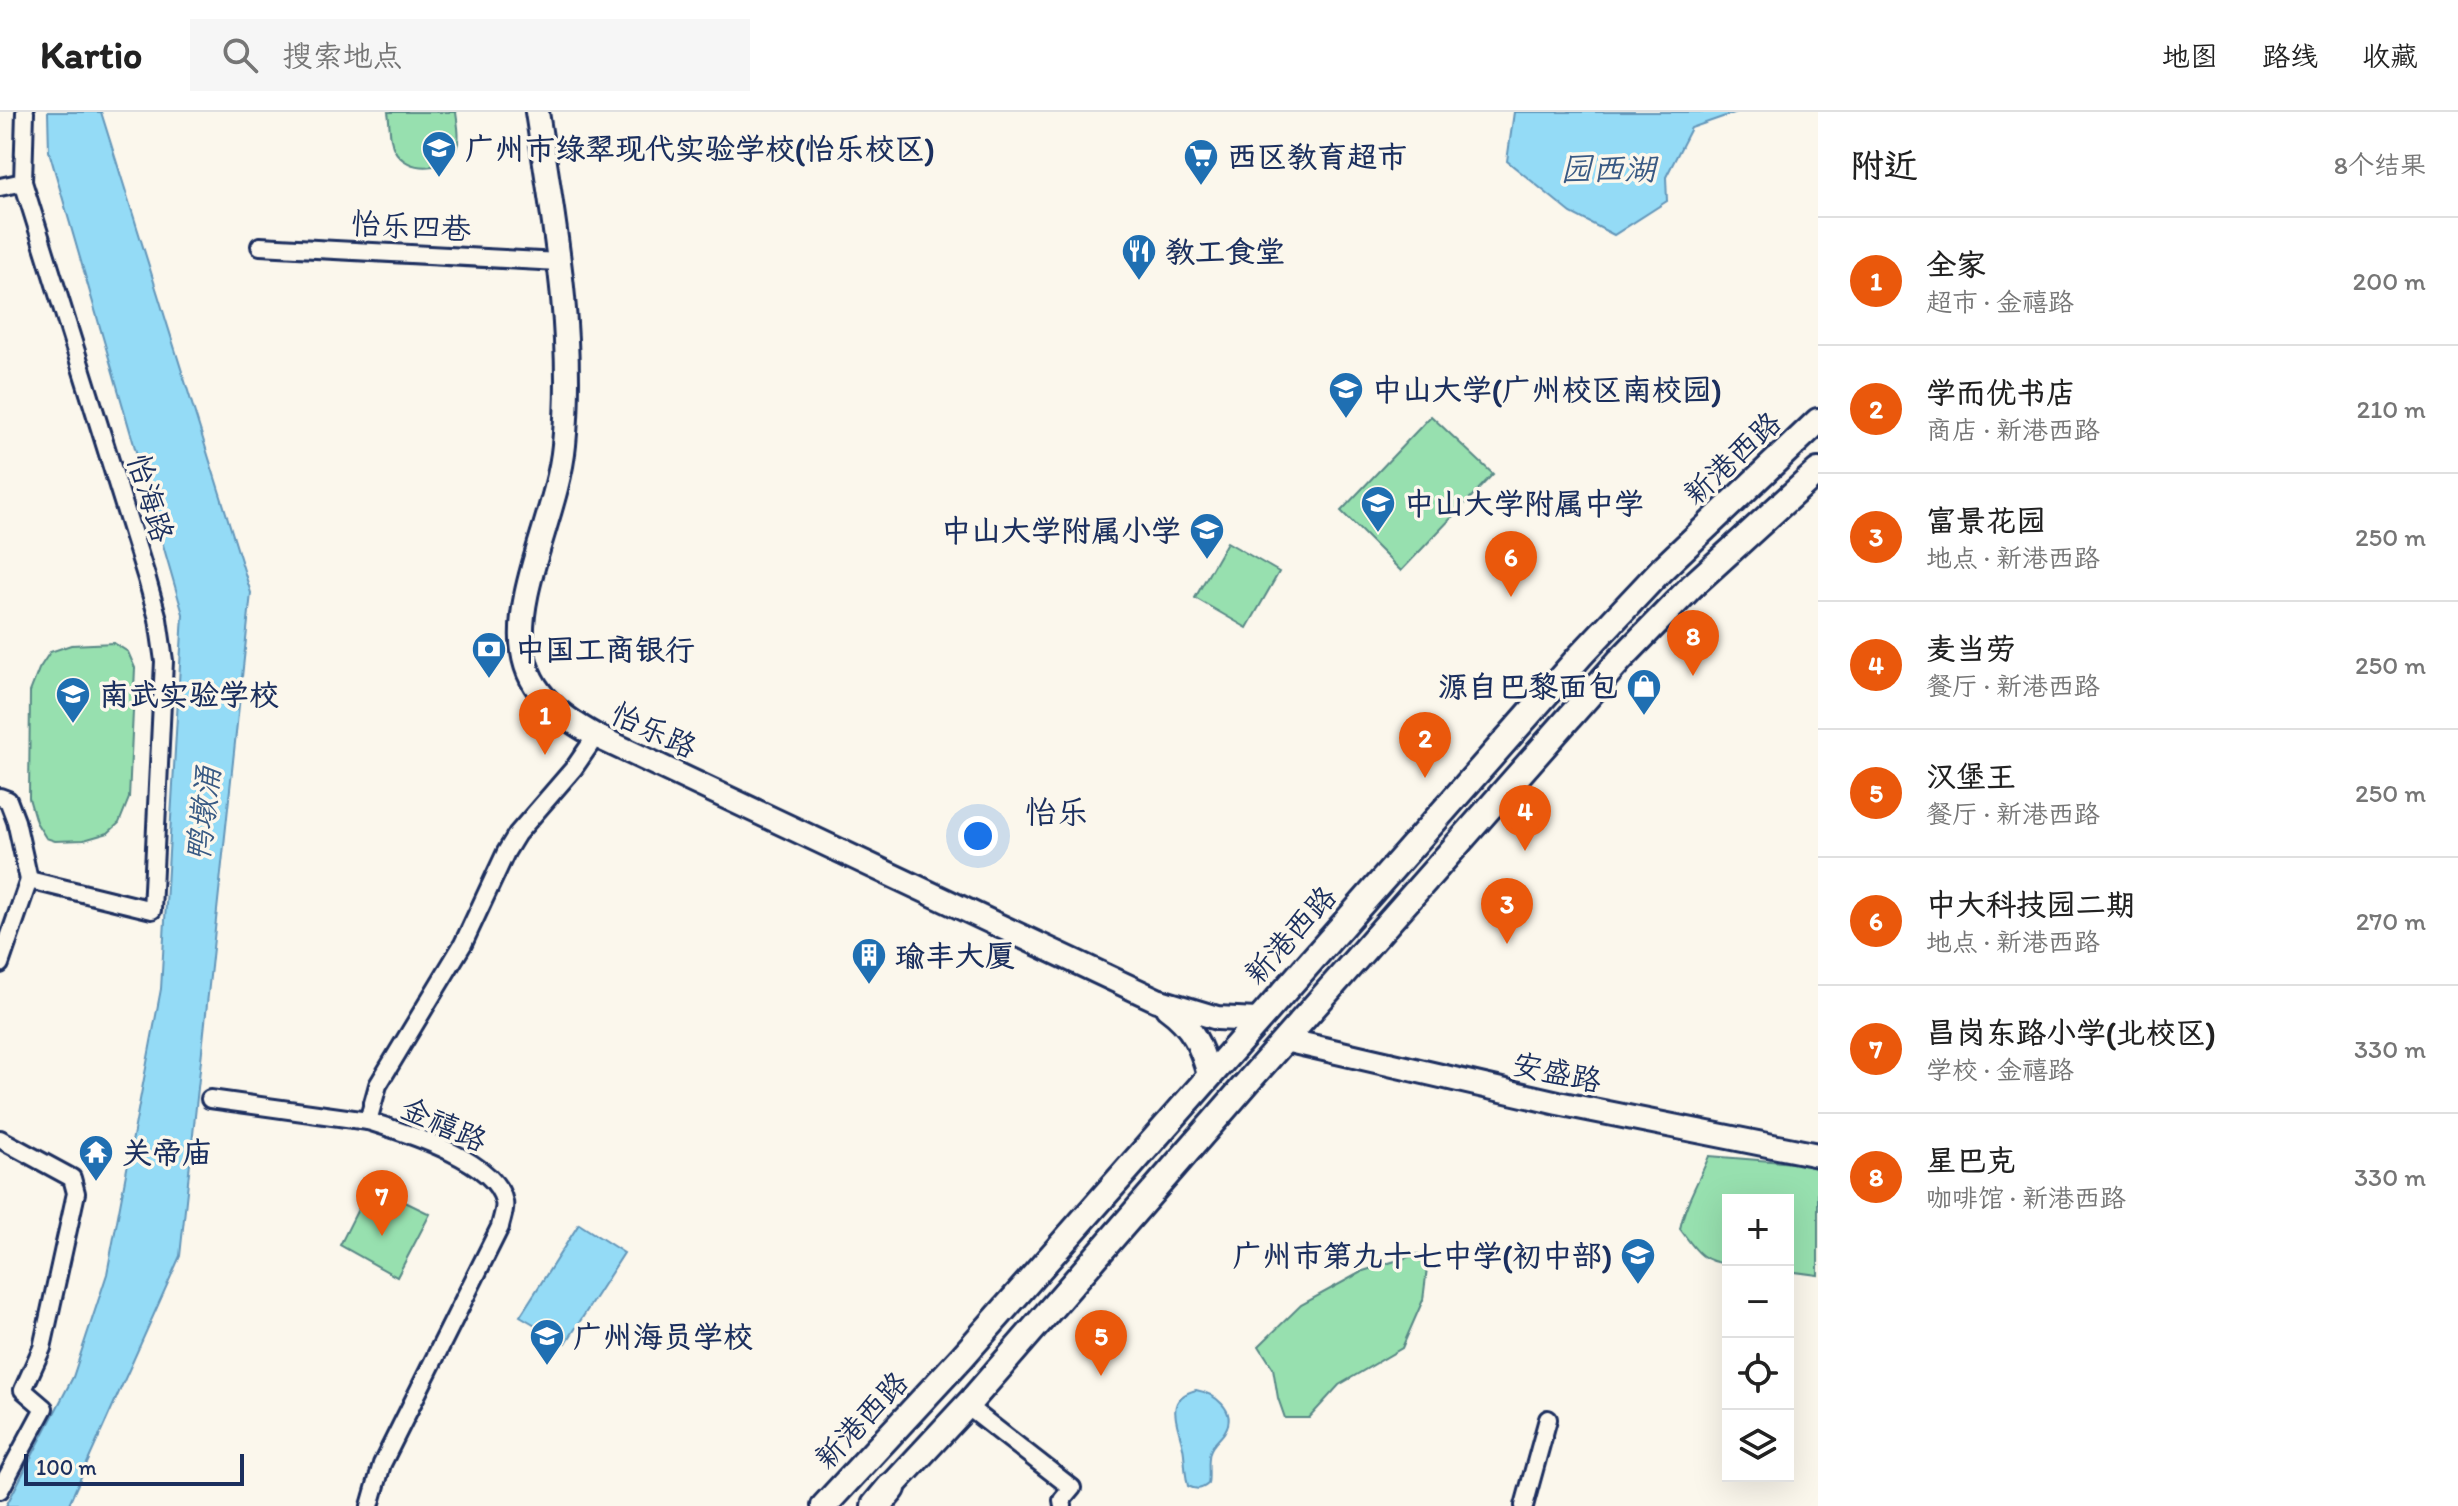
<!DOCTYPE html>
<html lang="zh">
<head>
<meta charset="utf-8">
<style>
  :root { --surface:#fff; --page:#f6f6f6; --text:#222; --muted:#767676; --line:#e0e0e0; --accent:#ea580c }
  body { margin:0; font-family:Itim,"LXGW WenKai TC",sans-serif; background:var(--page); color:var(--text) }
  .controls { position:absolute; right:24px; bottom:24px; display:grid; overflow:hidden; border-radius:0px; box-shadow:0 8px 32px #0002 }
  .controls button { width:72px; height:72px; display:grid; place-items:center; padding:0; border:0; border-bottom:2px solid var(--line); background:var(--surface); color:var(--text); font:40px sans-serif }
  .scale { position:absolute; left:24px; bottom:20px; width:220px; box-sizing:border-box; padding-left:8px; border:4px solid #1b2f5e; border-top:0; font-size:22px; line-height:28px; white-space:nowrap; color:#1b2f5e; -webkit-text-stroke:6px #fbf7ec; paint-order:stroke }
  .you { position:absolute; left:978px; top:724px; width:28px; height:28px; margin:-20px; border:6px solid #fff; border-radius:50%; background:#1a73e8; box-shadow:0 0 0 12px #1a73e833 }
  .badge { display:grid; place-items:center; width:52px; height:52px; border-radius:50%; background:var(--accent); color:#fff; font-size:26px; font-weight:700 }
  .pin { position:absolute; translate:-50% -66px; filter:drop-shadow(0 2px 4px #0008) }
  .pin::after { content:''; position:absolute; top:42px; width:28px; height:24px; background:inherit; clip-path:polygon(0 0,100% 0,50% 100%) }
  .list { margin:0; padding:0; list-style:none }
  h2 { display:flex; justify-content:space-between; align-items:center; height:104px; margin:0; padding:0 32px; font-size:34px }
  h2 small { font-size:26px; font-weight:400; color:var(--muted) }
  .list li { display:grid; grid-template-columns:52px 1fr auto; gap:24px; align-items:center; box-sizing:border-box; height:128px; padding:0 32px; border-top:2px solid var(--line) }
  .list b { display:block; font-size:30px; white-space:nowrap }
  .list p { margin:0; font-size:26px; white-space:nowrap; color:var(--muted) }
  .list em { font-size:26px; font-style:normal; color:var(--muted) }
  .icon { flex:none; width:44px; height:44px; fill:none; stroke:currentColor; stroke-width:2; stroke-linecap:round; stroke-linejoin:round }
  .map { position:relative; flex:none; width:1818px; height:1394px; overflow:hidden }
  header { display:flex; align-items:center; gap:48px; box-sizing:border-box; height:112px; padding:0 40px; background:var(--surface); border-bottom:2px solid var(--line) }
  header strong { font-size:38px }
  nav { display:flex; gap:44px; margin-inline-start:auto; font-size:28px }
  .search { width:560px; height:72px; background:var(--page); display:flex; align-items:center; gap:20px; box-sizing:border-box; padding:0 28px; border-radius:0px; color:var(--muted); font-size:30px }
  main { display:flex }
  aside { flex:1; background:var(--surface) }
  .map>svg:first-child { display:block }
</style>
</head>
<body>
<header>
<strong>Kartio</strong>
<div class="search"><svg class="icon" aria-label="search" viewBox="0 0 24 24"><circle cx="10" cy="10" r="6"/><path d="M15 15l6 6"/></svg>搜索地点</div>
<nav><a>地图</a><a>路线</a><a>收藏</a></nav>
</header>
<main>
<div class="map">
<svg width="1818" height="1394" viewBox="0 0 1818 1394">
  <rect width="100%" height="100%" fill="#fbf7ec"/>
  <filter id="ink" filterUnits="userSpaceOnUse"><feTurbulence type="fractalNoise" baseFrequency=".0125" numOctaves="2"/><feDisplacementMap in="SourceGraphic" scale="16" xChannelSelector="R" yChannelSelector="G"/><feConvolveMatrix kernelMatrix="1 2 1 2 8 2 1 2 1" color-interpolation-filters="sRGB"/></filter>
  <g filter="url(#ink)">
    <g fill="#97e0af" stroke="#598886" stroke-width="2">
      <path d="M388,0h68c1,10 4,22 2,31 -7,29 -51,32 -64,6 -5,-9 -4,-26 -6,-37z"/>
      <polygon points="1431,304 1493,362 1401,459 1341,399"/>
      <polygon points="1227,430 1279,460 1247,516 1195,486"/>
      <polygon points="114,531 128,540 135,556 129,686 119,711 108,721 84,728 55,729 46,726 36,710 29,686 30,580 39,557 50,540 71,533"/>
      <path d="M1709,1044l109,9v110l-30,-4v-71h-60v64c-28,-3 -32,-14 -48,-35 5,-26 19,-48 29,-73z"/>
      <polygon points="370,1073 430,1102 397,1165 340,1133"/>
      <polygon points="1418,1142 1427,1156 1423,1188 1402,1236 1339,1273 1309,1306 1285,1306 1278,1286 1273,1256 1259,1234 1301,1193 1363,1159"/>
    </g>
    <g fill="#94dbf6" stroke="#6496b9" stroke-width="2">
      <polygon points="48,0 101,0 251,481 180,1144 68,1394 6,1394 73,1265 107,1162 161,877 183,502 49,39"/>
      <polygon points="1514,0 1737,0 1691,16 1666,65 1667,89 1614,123 1571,101 1507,49"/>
      <polygon points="579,1112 624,1141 566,1231 520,1204"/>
      <path d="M1196,1278c17,3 42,20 29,41 -4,8 -12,11 -15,21 -3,10 0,21 -2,32 -7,6 -12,6 -20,2 -3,-12 -3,-20 -4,-32 -2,-25 -25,-54 12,-64z"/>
    </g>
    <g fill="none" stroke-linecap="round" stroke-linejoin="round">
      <g stroke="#1b2f5e" stroke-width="22">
        <g id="street">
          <polyline points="25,0 23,70 147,467 158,507 164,549 152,798 29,768"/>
          <polyline points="0,75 23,70"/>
          <polyline points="260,134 559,150"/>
          <polyline points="0,685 8,688 16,709 29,768"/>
          <polyline points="0,852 29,768"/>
          <polyline points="210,987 368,1009"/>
          <polyline points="0,1027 72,1066 76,1081 42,1236 23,1278 44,1296 0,1378"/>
          <polyline points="967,1294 1072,1376 1062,1388 1063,1394"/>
          <path d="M370,1394l12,-42 118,-237c1,-7 6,-18 4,-25 -7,-42 -101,-70 -136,-81l10,-36 85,-141 43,-92 11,-18 57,-66 22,-32"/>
          <polyline points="1524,1394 1548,1307"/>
        </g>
      </g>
      <g stroke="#1b2f5e" stroke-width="28">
        <g id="secondary">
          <path d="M537,0c17,111 38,220 27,333 -6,66 -50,145 -41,207 6,42 39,65 73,84l561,264 60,18 40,2"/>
          <path d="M1167,896c25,18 34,37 42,67"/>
          <polyline points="1285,928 1558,991 1818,1043"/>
        </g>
      </g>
      <g stroke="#1b2f5e" stroke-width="30">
        <g id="primary">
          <polyline points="879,1388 970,1290 1253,964 1620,548 1692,474 1818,359"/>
          <polyline points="824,1394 963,1244 1580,544 1662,457 1818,309"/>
        </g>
      </g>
      <g stroke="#1b2f5e" stroke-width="34">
        <polyline id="highway" points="876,1394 891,1376"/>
      </g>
      <use href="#street" stroke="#fbf7ec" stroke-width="16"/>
      <use href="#secondary" stroke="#fbf7ec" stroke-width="22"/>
      <use href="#primary" stroke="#fbf7ec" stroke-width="24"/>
      <use href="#highway" stroke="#fbf7ec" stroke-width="28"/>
    </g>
  </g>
  <defs>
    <g id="school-pin" transform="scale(1.8)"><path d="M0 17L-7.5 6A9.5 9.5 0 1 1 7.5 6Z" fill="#1f6fb2" stroke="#fbf7ec"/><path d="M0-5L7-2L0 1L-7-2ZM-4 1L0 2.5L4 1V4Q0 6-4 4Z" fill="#fff"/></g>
    <g id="supermarket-pin" transform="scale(1.8)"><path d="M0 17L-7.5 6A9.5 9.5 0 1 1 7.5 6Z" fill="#1f6fb2" stroke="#fbf7ec"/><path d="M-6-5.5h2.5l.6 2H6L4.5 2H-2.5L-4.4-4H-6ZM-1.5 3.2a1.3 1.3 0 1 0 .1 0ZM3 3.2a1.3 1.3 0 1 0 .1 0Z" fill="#fff"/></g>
    <g id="restaurant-pin" transform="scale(1.8)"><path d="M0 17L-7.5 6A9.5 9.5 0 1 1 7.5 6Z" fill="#1f6fb2" stroke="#fbf7ec"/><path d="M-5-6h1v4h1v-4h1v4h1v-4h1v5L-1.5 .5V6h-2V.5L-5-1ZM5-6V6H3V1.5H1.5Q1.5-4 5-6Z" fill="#fff"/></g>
    <g id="university-pin" transform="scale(1.8)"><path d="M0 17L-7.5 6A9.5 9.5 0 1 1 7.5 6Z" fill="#1f6fb2" stroke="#fbf7ec"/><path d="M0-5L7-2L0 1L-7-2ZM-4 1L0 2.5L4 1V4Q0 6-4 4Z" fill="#fff"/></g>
    <g id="bank-pin" transform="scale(1.8)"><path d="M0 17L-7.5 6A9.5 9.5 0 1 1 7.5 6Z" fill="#1f6fb2" stroke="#fbf7ec"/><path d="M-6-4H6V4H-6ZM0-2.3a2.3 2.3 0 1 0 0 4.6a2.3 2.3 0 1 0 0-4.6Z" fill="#fff"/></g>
    <g id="shop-pin" transform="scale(1.8)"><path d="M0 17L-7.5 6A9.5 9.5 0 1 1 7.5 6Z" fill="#1f6fb2" stroke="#fbf7ec"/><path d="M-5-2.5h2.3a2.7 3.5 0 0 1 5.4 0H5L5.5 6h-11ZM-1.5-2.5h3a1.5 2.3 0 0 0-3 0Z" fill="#fff"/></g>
    <g id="building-pin" transform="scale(1.8)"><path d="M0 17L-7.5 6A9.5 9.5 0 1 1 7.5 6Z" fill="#1f6fb2" stroke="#fbf7ec"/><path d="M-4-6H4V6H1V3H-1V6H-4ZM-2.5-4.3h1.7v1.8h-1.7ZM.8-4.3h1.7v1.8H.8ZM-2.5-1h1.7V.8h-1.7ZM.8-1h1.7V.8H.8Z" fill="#fff"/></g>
    <g id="temple-pin" transform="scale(1.8)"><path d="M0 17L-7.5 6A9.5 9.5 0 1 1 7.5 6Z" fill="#1f6fb2" stroke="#fbf7ec"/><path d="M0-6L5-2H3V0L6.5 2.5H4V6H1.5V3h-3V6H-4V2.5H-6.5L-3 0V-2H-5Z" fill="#fff"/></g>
  </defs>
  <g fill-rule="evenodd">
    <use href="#school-pin" x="439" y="36"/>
    <use href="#supermarket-pin" x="1201" y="44"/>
    <use href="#restaurant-pin" x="1139" y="139"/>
    <use href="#university-pin" x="1346" y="277"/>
    <use href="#school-pin" x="1378" y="391"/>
    <use href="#school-pin" x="1207" y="418"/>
    <use href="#bank-pin" x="489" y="537"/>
    <use href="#shop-pin" x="1644" y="574"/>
    <use href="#school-pin" x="73" y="582"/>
    <use href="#building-pin" x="869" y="843"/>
    <use href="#temple-pin" x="96" y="1040"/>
    <use href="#school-pin" x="1638" y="1143"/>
    <use href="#school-pin" x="547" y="1224"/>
  </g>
  <g text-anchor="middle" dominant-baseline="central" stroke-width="7" stroke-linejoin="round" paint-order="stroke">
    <g font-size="30" font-weight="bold" fill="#1b2f5e" stroke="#fbf7ec" text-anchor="start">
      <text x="465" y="36">广州市绿翠现代实验学校(怡乐校区)</text>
      <text x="1227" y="44">西区教育超市</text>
      <text x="1165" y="139">教工食堂</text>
      <text x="1372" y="277">中山大学(广州校区南校园)</text>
      <text x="1404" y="391">中山大学附属中学</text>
      <text x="1181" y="418" text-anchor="end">中山大学附属小学</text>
      <text x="515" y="537">中国工商银行</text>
      <text x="1618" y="574" text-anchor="end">源自巴黎面包</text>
      <text x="99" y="582">南武实验学校</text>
      <text x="895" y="843">瑜丰大厦</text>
      <text x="122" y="1040">关帝庙</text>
      <text x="1612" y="1143" text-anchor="end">广州市第九十七中学(初中部)</text>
      <text x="573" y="1224">广州海员学校</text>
    </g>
    <g font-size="30" fill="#1b2f5e" stroke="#fbf7ec">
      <text transform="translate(411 114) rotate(3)">怡乐四巷</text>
      <text transform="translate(1732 346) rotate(-43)">新港西路</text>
      <text transform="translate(151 386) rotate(73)">怡海路</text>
      <text transform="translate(654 618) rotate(25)">怡乐路</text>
      <text transform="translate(1290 823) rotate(-48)">新港西路</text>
      <text transform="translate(1557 960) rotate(12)">安盛路</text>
      <text transform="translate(444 1012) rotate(24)">金禧路</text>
      <text transform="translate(861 1308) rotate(-47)">新港西路</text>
    </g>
    <g font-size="32" font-style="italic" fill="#395a84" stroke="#fbf7ec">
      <text x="1608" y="57">园西湖</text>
      <text transform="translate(203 702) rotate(-83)">鸭墩涌</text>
    </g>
    <g font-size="32" fill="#1b2f5e" stroke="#fbf7ec">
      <text x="1057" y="700">怡乐</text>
    </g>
  </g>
</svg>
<div class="controls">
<button>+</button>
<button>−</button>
<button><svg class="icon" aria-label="locate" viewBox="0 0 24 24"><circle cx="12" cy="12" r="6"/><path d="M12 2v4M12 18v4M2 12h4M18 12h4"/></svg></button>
<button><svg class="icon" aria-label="layers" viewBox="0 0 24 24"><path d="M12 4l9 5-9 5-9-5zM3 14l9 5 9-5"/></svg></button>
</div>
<div class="scale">100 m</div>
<div class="you"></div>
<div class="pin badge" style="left:545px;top:643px">1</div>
<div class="pin badge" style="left:1425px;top:666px">2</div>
<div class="pin badge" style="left:1507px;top:832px">3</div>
<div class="pin badge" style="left:1525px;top:739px">4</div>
<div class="pin badge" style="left:1101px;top:1264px">5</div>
<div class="pin badge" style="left:1511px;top:485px">6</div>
<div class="pin badge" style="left:382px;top:1124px">7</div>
<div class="pin badge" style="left:1693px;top:564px">8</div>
</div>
<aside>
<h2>附近<small>8个结果</small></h2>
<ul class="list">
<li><span class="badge">1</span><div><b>全家</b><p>超市 · 金禧路</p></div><em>200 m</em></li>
<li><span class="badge">2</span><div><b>学而优书店</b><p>商店 · 新港西路</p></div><em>210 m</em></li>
<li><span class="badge">3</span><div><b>富景花园</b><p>地点 · 新港西路</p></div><em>250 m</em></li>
<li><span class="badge">4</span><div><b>麦当劳</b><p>餐厅 · 新港西路</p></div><em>250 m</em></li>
<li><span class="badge">5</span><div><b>汉堡王</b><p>餐厅 · 新港西路</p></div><em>250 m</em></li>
<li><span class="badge">6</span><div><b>中大科技园二期</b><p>地点 · 新港西路</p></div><em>270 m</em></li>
<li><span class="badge">7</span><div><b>昌岗东路小学(北校区)</b><p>学校 · 金禧路</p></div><em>330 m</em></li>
<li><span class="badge">8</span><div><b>星巴克</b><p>咖啡馆 · 新港西路</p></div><em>330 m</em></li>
</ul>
</aside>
</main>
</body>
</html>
